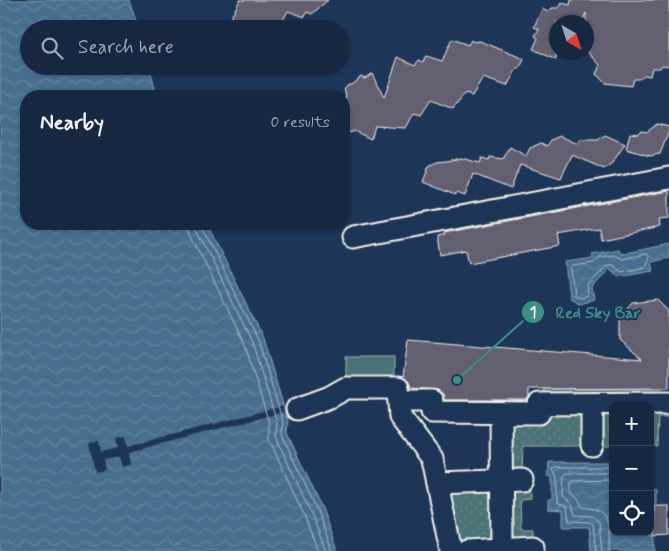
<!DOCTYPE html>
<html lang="en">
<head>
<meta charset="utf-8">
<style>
  :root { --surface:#162841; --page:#1f3048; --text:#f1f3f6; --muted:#9ea6b1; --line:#35445a }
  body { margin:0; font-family:Mynerve,sans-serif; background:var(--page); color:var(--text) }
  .controls { position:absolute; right:15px; bottom:15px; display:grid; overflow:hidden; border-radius:10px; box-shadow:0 1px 4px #0004 }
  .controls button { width:45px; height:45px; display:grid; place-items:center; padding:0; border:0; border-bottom:1px solid var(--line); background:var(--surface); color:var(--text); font:25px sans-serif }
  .compass { position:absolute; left:549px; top:15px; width:45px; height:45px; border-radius:50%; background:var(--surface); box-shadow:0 1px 4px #0004; rotate:141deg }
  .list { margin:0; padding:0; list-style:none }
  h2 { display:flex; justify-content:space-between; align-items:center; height:65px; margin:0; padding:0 20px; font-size:21px }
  h2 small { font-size:16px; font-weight:400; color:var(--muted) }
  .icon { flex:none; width:28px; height:28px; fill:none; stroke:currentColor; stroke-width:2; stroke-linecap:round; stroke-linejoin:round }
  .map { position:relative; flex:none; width:669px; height:551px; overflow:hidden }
  .search { position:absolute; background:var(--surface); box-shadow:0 1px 4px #0004; left:20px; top:20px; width:330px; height:55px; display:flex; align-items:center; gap:12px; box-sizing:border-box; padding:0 18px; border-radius:28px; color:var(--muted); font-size:19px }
  .panel { position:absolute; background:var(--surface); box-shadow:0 1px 4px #0004; left:20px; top:90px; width:330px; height:140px; border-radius:20px }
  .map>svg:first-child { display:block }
</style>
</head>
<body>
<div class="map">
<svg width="669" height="551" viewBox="0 0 669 551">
  <defs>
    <pattern id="grass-dots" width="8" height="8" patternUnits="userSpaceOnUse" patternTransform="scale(1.25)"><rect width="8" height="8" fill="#4c7274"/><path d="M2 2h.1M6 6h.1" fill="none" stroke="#668788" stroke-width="1.8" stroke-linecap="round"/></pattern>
    <pattern id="water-waves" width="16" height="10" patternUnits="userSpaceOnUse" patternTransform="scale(1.25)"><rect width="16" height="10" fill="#466e8e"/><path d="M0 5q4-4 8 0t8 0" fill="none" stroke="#61839e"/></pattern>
  </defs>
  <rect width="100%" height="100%" fill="#1d3557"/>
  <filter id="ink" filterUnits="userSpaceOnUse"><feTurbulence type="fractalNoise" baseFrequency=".02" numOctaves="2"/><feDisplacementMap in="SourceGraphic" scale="10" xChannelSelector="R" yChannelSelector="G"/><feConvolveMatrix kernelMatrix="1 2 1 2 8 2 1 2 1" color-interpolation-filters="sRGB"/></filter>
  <g filter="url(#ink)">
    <g fill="url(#grass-dots)" stroke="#a0b2ae">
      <polygon points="544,389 655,389 655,399 544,398"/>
      <rect x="599" y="409" width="14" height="37"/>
      <polygon points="650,409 669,409 669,417 658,417 657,446 650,445"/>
      <polygon points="545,410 587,410 587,446 523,446 522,475 507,474 506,417"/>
      <polygon points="494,486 495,543 453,543 444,487"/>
      <polygon points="530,486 530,499 520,500 521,529 533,529 533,543 507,543 506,487"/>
    </g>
    <rect fill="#4c7274" stroke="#a0b2ae" x="346" y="357" width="48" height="29"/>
    <g fill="url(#water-waves)" stroke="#8ca2b2">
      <polygon points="0,0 129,0 139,29 29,29 29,66 149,66 157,96 26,96 26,224 207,224 263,338 288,421 287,433 322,508 337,551 0,551"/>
      <polygon points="669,244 669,258 651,262 653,271 619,277 610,269 592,288 594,300 579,304 569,298 565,262 594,258 592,254 618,249 621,254"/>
      <polygon points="549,462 613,462 613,532 650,532 650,488 656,489 656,503 652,507 651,534 655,537 655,551 591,551 589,527 563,527 563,510 548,509 548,500 552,500 552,477 548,476"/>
    </g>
    <polygon fill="#1d3557" points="283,406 284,412 129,452 131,465 122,467 119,457 103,460 105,470 95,472 89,443 99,441 101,452 118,448 116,438 126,436 128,446"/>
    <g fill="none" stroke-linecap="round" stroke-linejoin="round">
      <g stroke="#aebdc4" stroke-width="1">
        <polyline points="189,224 191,234 245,345 269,423 269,439 304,515 318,551"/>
        <polyline points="196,224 198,231 252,342 277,423 276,437 311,513 326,551"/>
        <polyline points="203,224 203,228 258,340 283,422 282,435 317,510 332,551"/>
        <polygon points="646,254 649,257 645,267 621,272 613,265 608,265 588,285 587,296 580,298 574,295 571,269 572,266 594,263 600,257 614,255 622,259"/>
        <polyline points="596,551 593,524 589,522 569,521 567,507 557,503 557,477 553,469 556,467 613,467"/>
        <polyline points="602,551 599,522 592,516 575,515 572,504 563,497 564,476 566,473 613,473"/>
        <path d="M609,551c0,-15 3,-37 -15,-42 -4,-1 -8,-1 -12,-2l-4,-8 -7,-6v-10l2,-2 40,-1"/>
      </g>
    </g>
    <g fill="#625e70" stroke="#f4f1e8">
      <polygon points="240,0 328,0 312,14 307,12 305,17 288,11 278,29 229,29 229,21"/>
      <polygon points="571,0 669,0 669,66 662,65 660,68 652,68 650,76 644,75 639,79 633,79 631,86 605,83 596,74 600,65 586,50 586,13 582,22 556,22 556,60 533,49 538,38 535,36 539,29 534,27 542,9 548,12 552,8 559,8 562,3 570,5"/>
      <polygon points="452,39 468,45 471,40 474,42 480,41 524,59 520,68 516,70 507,86 483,78 472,96 465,94 453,109 431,100 421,115 414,113 406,128 375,126 371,139 354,131 350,133 344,128 344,103 347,96 344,89 348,84 351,84 361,76 365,78 372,73 384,98 398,57 415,65 419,60 423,62 426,56 442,61"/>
      <polygon points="657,124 669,127 669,131 660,154 650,156 626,149 630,133 638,134 641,131 647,132"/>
      <polygon points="605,135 625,144 612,163 604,169 572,155 561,178 520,165 511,189 473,174 465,196 457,193 455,195 423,182 429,166 437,162 446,161 461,158 480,163 482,158 489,160 490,157 503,159 510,147 526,156 530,148 541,143 547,146 551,140 560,136 578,144 580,140 598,140"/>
      <polygon points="669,191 669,218 659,219 660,227 601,239 599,228 558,235 560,246 469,263 466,250 440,255 437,237 445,235 444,233"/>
      <polygon points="658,300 669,311 669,388 529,389 529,396 527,400 444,400 443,394 438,390 411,388 409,382 403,377 408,340 642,359 620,340 620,318 633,303"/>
      <polygon points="654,506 669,506 669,535 655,536"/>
    </g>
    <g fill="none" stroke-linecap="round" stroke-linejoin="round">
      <g stroke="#f4f1e8" stroke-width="25">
        <g id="minor">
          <polyline points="353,237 669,178"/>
          <polyline points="399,401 432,401 432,412 539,413 539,404 669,403"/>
          <polyline points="297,409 330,397 346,388 398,388 400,417 432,459 451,551"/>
          <polyline points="501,413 502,549"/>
          <polyline points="592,445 592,404"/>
          <polyline points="437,483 522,480"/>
          <polyline points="467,551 533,547"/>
        </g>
      </g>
      <use href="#minor" stroke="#1d3557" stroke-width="21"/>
    </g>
  </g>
  <path fill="none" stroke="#3d8f86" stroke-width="2" d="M457 380L533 312"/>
  <g fill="#3d8f86" stroke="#1d3557" stroke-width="2">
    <circle cx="457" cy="380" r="5"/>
    <circle cx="533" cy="312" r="12"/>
  </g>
  <g font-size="15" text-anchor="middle" font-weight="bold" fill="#fff">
    <text x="533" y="317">1</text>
  </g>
  <g font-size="16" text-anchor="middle" font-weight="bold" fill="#3d8f86" stroke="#1d3557" stroke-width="4" stroke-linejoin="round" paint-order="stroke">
    <text x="598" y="318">Red Sky Bar</text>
  </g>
</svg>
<div class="controls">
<button>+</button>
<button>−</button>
<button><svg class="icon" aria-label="locate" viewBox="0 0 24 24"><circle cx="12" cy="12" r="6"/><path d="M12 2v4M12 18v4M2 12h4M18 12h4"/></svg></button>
</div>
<svg class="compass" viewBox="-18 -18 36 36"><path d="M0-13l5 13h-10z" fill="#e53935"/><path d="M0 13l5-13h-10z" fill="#9ea6b1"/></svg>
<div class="search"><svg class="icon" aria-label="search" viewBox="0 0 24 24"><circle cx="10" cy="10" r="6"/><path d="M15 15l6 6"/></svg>Search here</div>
<section class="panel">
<h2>Nearby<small>0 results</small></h2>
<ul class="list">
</ul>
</section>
</div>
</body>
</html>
